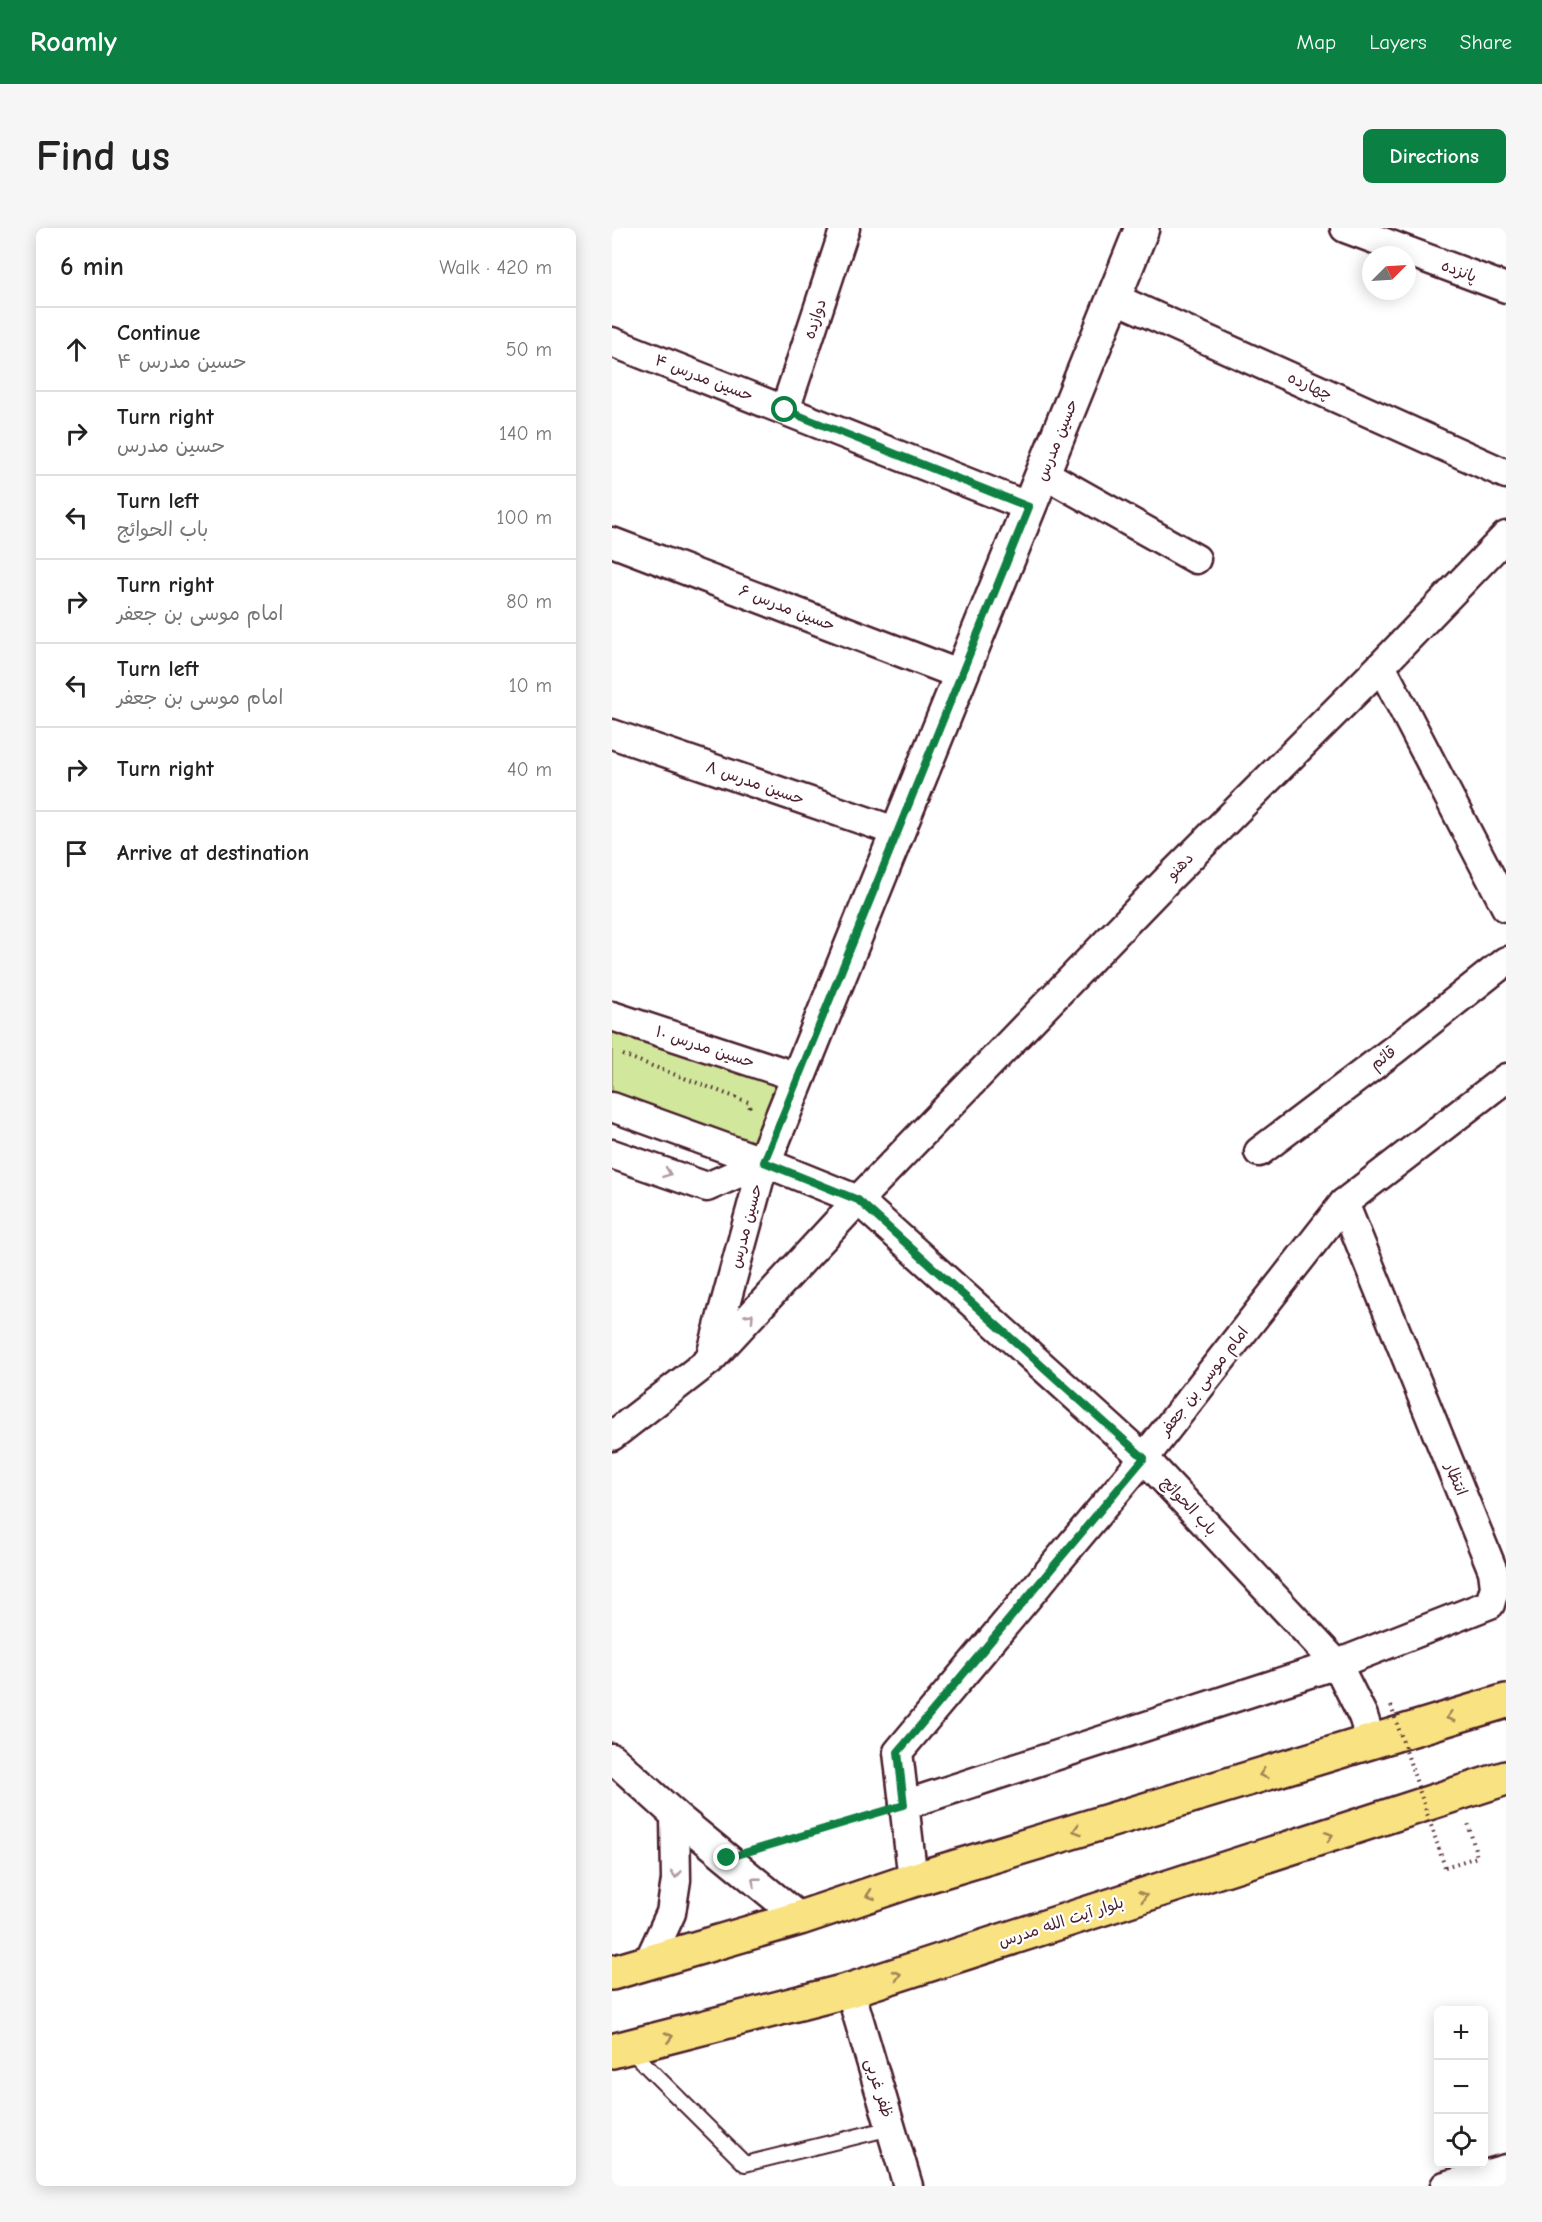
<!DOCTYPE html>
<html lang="en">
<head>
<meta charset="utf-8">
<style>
  :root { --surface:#fff; --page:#f6f6f6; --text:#222; --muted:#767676; --line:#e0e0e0; --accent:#0b8043 }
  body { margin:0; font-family:"Comic Neue","Playpen Sans Arabic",sans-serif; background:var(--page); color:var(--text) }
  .controls { position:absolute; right:18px; bottom:18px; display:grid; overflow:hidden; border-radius:9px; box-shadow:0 3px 15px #0003 }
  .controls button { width:54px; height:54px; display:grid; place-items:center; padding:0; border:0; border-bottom:2px solid var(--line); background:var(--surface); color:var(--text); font:30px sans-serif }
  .compass { position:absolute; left:750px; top:18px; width:54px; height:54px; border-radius:50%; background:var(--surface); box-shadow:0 3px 15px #0003; rotate:66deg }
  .stop { position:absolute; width:18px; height:18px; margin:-14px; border:4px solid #0b8043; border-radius:50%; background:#fff }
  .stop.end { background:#0b8043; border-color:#fff; box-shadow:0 2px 6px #0008 }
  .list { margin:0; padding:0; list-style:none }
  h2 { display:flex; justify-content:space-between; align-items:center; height:78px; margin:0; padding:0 24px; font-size:26px }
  h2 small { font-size:20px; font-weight:400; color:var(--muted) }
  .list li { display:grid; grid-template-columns:39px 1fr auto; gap:18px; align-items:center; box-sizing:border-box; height:84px; padding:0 24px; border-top:2px solid var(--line) }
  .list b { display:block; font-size:22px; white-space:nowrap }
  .list p { margin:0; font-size:20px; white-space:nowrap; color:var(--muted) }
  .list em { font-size:20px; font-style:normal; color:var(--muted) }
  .icon { flex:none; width:33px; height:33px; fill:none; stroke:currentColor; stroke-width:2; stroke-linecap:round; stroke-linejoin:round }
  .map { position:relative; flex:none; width:894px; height:1958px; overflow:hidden; border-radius:9px }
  header { display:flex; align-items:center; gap:36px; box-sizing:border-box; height:84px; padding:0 30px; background:var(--accent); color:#fff }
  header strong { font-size:28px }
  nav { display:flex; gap:33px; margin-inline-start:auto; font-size:21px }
  .intro { display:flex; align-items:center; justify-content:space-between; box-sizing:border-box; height:144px; padding:0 36px }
  h1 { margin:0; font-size:42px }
  .button { padding:15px 27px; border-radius:9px; background:var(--accent); color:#fff; font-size:21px; font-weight:700 }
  main { display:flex; gap:36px; padding:0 36px }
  aside { flex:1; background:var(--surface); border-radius:9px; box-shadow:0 3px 15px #0003 }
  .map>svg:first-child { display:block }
</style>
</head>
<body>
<header>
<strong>Roamly</strong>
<nav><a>Map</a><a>Layers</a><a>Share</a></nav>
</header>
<div class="intro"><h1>Find us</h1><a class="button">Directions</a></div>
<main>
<aside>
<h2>6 min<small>Walk · 420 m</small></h2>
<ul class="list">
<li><svg class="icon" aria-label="ahead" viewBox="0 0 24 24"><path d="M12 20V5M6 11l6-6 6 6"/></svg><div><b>Continue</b><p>حسین مدرس ۴</p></div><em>50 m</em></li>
<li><svg class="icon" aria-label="right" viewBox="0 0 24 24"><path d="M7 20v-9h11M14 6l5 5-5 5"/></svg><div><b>Turn right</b><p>حسین مدرس</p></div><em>140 m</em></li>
<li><svg class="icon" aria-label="left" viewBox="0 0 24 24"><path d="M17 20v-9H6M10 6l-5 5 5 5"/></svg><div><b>Turn left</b><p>باب الحوائج</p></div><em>100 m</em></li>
<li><svg class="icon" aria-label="right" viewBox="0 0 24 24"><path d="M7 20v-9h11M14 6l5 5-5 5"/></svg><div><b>Turn right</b><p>امام موسی بن جعفر</p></div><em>80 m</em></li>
<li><svg class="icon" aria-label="left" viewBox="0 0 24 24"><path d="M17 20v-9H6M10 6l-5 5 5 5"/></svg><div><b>Turn left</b><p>امام موسی بن جعفر</p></div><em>10 m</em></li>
<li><svg class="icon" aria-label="right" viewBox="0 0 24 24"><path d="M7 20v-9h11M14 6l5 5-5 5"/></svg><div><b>Turn right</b></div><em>40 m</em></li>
<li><svg class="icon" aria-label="arrive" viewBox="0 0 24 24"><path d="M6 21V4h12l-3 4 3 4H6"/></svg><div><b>Arrive at destination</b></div></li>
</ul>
</aside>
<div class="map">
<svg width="894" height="1958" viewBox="0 0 894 1958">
  <rect width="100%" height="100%" fill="#fff"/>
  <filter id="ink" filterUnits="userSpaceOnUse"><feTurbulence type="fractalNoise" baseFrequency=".0167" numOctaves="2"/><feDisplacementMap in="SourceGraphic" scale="12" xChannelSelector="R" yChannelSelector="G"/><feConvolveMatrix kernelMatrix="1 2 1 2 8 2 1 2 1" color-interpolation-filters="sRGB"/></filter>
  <g filter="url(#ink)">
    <polygon fill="#d0e79c" stroke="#8d8364" stroke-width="1.5" points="0,797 175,854 151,917 0,866"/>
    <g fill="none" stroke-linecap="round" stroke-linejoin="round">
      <g stroke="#4a1f2b" stroke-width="18">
        <polyline id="lane" points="17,1821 133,1936 279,1900"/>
      </g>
      <g stroke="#4a1f2b" stroke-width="33">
        <g id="street">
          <polyline points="733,0 894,60"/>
          <polyline points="502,70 894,246"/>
          <polyline points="0,114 417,279"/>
          <polyline points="173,182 233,0"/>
          <polyline points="431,245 584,331"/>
          <polyline points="0,314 349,447"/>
          <polyline points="769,438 894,679"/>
          <polyline points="0,506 286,604"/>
          <polyline points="0,788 186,849"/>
          <polyline points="0,879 152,934 246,972 532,1230 725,1436 751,1488 759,1513"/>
          <polyline points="647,924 783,821 894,733"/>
          <polyline points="0,926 95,959 152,934"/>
          <polyline points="99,1128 152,934"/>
          <polyline points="0,1208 98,1132 246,972 556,651 769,438 894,308"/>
          <polyline points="0,1530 63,1587 188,1690"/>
          <polyline points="292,1577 725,1436 878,1376 883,1359 881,1343 732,975"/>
          <polyline points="301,1652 286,1524 532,1230 732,975 894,850"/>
          <polyline points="36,1735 59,1685 64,1652 63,1587"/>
          <polyline points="238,1762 296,1958"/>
          <polyline points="833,1958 894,1941"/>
        </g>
      </g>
      <g stroke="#4a1f2b" stroke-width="38">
        <polyline id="secondary" points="152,934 530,0"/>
      </g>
      <g stroke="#4a1f2b" stroke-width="38">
        <g id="primary">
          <polyline points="0,1745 188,1690 301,1652 894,1473"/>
          <polyline points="0,1823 238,1762 894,1550"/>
        </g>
      </g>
      <g stroke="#4a1f2b" stroke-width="4" stroke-dasharray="1.5 4.5" stroke-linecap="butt">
        <polyline points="11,827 136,874 138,880"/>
        <polyline points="150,1620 264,1585"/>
        <polyline points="833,1639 865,1629 856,1595"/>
      </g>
      <use href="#lane" stroke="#fff" stroke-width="14"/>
      <use href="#street" stroke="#fff" stroke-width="28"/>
      <use href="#secondary" stroke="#fff" stroke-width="33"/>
      <use href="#primary" stroke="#f8e281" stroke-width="33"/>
      <polyline stroke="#4a1f2b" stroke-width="4" stroke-dasharray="1.5 4.5" stroke-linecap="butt" points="779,1478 833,1639"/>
    </g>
    <defs><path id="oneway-chevron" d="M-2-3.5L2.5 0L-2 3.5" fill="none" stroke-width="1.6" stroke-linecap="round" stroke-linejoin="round" transform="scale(1.5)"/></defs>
    <g stroke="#ae9aa0">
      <use href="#oneway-chevron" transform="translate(55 945) rotate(20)"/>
      <use href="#oneway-chevron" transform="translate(138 1089) rotate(-47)"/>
      <use href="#oneway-chevron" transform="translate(64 1646) rotate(94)"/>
      <use href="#oneway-chevron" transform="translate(143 1653) rotate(-141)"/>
    </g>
    <g stroke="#a18056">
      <use href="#oneway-chevron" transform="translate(838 1489) rotate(164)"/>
      <use href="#oneway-chevron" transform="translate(651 1546) rotate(163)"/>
      <use href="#oneway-chevron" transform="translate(465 1602) rotate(163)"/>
      <use href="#oneway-chevron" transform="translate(717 1608) rotate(-18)"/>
      <use href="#oneway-chevron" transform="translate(258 1667) rotate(161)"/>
      <use href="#oneway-chevron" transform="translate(531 1668) rotate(-18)"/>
      <use href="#oneway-chevron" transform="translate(285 1747) rotate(-18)"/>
      <use href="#oneway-chevron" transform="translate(57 1809) rotate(-14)"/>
    </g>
  </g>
  <g fill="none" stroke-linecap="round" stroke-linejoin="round" filter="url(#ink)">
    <polyline stroke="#0b8043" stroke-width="8" points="115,1630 292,1577 286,1524 532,1230 246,972 152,934 417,279 173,182"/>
  </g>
  <g text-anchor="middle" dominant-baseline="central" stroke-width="4.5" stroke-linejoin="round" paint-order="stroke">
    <g font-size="16" fill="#4a1f2b" stroke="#fff">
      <text transform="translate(847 43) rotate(21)">پانزده</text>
      <text transform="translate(203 91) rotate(-72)">دوازده</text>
      <text transform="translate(92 150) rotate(21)">حسین مدرس ۴</text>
      <text transform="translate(698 158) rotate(24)">چهارده</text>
      <text transform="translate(445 212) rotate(-68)">حسین مدرس</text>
      <text transform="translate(175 380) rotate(21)">حسین مدرس ۶</text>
      <text transform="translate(143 555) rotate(19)">حسین مدرس ۸</text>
      <text transform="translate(568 638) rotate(-45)">دهنو</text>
      <text transform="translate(93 819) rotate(18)">حسین مدرس ۱۰</text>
      <text transform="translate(771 830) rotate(-37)">قائم</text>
      <text transform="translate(134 998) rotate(-75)">حسین مدرس</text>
      <text transform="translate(592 1153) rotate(-52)">امام موسی بن جعفر</text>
      <text transform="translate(844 1251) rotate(68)">انتظار</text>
      <text transform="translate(577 1278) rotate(47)">باب الحوائج</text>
      <text transform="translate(449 1694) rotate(-18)">بلوار آیت الله مدرس</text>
      <text transform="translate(267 1860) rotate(73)">ظفر غربی</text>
    </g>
  </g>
</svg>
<div class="controls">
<button>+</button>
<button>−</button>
<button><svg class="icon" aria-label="locate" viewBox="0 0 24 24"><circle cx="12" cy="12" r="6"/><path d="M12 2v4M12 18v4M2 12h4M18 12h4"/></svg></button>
</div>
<svg class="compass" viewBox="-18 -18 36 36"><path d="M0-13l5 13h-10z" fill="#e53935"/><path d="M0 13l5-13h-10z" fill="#767676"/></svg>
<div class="stop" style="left:173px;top:182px"></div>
<div class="stop end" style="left:115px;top:1630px"></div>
</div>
</main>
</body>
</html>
